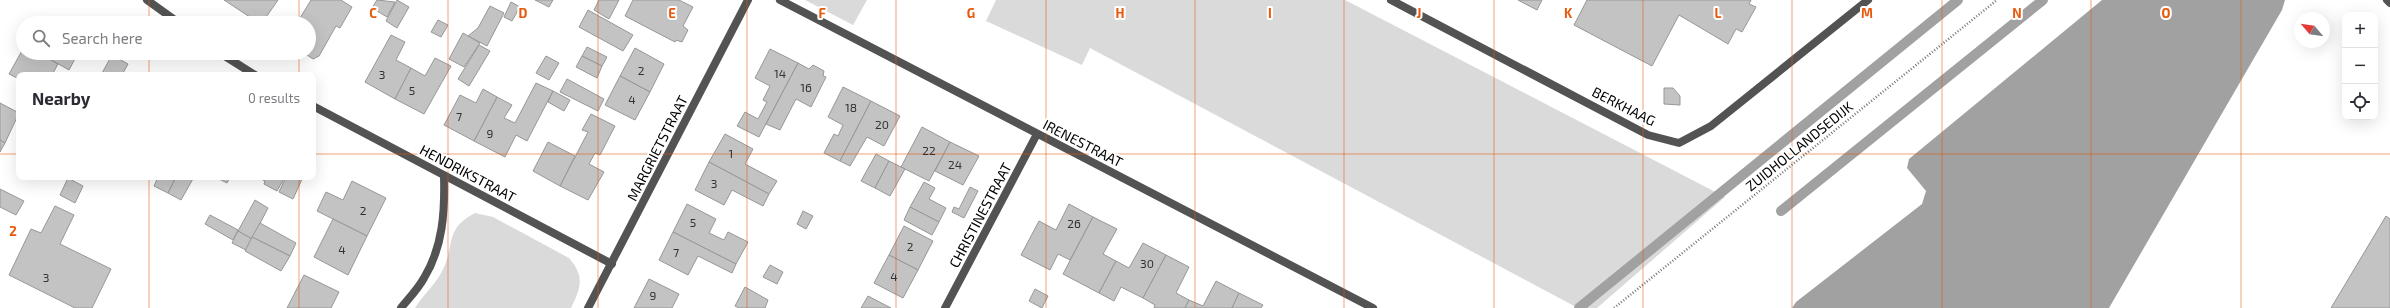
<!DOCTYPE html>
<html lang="en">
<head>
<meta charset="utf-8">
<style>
  :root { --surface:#fff; --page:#f2f2f3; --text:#2b2b33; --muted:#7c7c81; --line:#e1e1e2 }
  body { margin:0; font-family:"Exo 2",sans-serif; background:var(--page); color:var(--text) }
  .controls { position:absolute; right:12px; top:12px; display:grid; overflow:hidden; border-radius:8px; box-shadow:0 4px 16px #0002 }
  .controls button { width:36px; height:36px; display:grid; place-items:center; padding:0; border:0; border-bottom:1px solid var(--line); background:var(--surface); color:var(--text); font:20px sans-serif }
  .compass { position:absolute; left:2294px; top:12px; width:36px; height:36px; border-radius:50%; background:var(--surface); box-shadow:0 4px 16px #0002; rotate:299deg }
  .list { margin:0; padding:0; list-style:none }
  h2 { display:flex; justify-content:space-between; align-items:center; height:52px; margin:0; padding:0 16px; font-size:17px }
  h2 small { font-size:13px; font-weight:400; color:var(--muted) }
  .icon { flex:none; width:22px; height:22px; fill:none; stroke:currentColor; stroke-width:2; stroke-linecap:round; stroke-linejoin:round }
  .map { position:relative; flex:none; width:2390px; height:308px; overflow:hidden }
  .search { position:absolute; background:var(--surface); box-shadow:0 4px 16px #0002; left:16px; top:16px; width:300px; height:44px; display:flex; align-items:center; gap:10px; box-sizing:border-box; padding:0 14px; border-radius:22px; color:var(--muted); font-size:15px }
  .panel { position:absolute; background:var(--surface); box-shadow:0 4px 16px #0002; left:16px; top:72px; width:300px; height:108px; border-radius:8px }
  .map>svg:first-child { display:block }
</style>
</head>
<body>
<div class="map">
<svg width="2390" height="308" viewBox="0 0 2390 308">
  <rect width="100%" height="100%" fill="#fff"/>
  <g fill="#dadada">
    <polygon points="805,0 867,0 853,25"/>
    <polygon points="996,0 1345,0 1725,197 1597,308 1578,308 1090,48 1082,65 986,21"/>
    <path d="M475,213l18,4 76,41c16,18 12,30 2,50h-156c7,-12 18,-21 25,-33 17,-28 2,-45 35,-62z"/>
  </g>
  <polygon fill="#a1a1a1" points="2102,0 2285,0 2282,10 2109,308 1792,308 1796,302 1922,204 1926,191 1907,168 1909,159"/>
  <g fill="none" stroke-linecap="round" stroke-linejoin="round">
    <g stroke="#a1a1a1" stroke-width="10">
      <polyline points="1781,211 2043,0"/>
      <polyline points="1579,308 1958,0"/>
    </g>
  </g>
  <g fill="#c3c3c3" stroke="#979797">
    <polygon points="224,0 278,0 262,23 259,23"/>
    <polygon points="311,0 341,0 352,7 340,28 336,26 319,56 313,59 304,53 309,53 309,23 297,23"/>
    <polygon points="377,0 395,2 387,17 372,8"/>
    <polygon points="397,0 409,7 397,28 386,21"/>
    <polygon points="535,0 553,0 549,7"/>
    <polygon points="599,0 619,0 609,19 594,10"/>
    <polygon points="633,0 679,0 693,7 683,26 688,30 682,42 676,40 675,42 625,16"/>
    <polygon points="1518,0 1542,0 1537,10"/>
    <polygon points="1587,0 1751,0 1749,4 1756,7 1742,32 1736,29 1728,44 1679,15 1652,66 1574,25"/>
    <polygon points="511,2 520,7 512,21 504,17"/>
    <polygon points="490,6 504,13 487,46 468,36 478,28"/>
    <polygon points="588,10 633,35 623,51 579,27"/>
    <polygon points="41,18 51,23 38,23"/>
    <polygon points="438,20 448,25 441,37 431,32"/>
    <polygon points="463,33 480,43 464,67 449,59"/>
    <polygon points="391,35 405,42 396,60 411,68 395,99 365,82"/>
    <polygon points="479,45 490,51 469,86 458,79"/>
    <polygon points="587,47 607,57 602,66 582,56"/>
    <polygon points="635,48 664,64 650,92 620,76"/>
    <polygon points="23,49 23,53 39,53 58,64 52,75 19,75 19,79 9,74"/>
    <polygon points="770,49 798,63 759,137 737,126 745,112 758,119 767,102 763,100 770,86 755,78"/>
    <polygon points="39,53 78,53 69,70"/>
    <polygon points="112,55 128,64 122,75 101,75"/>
    <polygon points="546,56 559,63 549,80 536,73"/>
    <polygon points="582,56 602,66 597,78 576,67"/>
    <polygon points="435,58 451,66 424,114 395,99 411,68 425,76"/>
    <polygon points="798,63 809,69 813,65 824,71 823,76 826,77 811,107 796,99 780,130 766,124"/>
    <polygon points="620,76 650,92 635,120 605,105"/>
    <polygon points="567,79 604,99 598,111 560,92"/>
    <polygon points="536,83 553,91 527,141 516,135 505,157 474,141 497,97 512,105 504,118 515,123"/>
    <polygon points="843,87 871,101 840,161 824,153 834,134 838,136 843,125 828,117"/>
    <polygon points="1664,88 1673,88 1680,96 1680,105 1664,104"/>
    <polygon points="483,89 497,97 474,141 444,125 460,95 476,103"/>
    <polygon points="553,91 570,100 564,111 548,102"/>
    <polygon points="871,101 900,116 884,146 867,137 850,166 840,161"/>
    <polygon points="0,103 19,113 5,143 0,140"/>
    <polygon points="591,114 615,126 600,155 595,153 589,164 604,172 588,200 560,186 588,132 582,130"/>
    <polygon points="922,127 950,142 929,181 901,167"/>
    <polygon points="725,134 753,149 745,164 777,181 769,194 709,162"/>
    <polygon points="0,140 5,143 0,152"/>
    <polygon points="548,142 575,156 560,186 533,171"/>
    <polygon points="950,142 979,156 963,185 935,171"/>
    <polygon points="876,154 889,161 875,188 861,181"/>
    <polygon points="889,161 905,169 890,196 875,188"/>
    <polygon points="709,162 769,194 763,206 732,190 724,205 695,190"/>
    <polygon points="158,177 176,177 168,193 154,186"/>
    <polygon points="176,177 194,177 181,200 168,193"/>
    <polygon points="215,177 230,177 227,183"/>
    <polygon points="257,177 285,177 277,191 264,184 265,181"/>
    <polygon points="286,177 303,177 293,199 279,192"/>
    <polygon points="68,178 83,186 75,203 60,195"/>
    <polygon points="352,181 386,198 367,236 317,211 326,192 343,200"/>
    <polygon points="924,182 935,188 929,199 946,208 939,222 910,207"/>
    <polygon points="970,187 978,191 964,218 952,212 954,207 959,209"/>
    <polygon points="0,189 24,201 16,215 0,207"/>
    <polygon points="255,200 268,208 252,239 238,231"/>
    <polygon points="687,204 716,219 709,233 724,240 728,232 748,242 736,264 673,232"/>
    <polygon points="1069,204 1093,217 1070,260 1058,254 1050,270 1021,255 1039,221 1056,230"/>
    <polygon points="55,206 74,215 60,244 111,269 92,308 75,308 9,275 31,229 41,233"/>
    <polygon points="910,207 939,222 932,235 904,220"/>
    <polygon points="803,211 813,216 806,229 797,224"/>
    <polygon points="210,215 238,230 233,240 205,224"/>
    <polygon points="2386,216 2390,219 2390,308 2331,308"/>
    <polygon points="1093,217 1117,229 1103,254 1116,261 1099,293 1063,274"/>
    <polygon points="333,219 367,236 348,275 314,257"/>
    <polygon points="260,223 296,243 290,256 252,237"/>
    <polygon points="904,226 933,241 918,270 889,255"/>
    <polygon points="238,231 252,239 246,250 232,243"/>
    <polygon points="673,232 736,264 732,273 698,256 688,275 659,260"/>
    <polygon points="252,237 290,256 281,271 245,251"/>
    <polygon points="1143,243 1166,255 1143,298 1121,287 1114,301 1099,293 1116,261 1129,268"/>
    <polygon points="889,255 918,270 903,298 874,283"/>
    <polygon points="1166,255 1189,267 1176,293 1189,300 1185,308 1154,308 1155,305 1143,298"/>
    <polygon points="770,265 783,272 777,284 763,277"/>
    <polygon points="304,275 339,292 331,308 287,308"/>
    <polygon points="649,279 679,294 672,308 634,308"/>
    <polygon points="1216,281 1239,293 1232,308 1185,308 1189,300 1203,306"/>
    <polygon points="745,287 768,300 765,308 739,308 735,306"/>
    <polygon points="1035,289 1048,296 1042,308 1029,301"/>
    <polygon points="1239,293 1263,305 1261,308 1232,308"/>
    <polygon points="868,296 891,308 861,308"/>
  </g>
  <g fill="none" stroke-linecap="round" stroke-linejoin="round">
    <polyline stroke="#757575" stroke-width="2.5" stroke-dasharray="1 2" stroke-linecap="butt" points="1614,308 1997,0"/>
    <g stroke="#535353" stroke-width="8">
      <polyline points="147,0 179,23"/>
      <polyline points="780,0 1373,308"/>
      <polyline points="1391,0 1648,135 1679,143 1711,126 1868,0"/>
      <polyline points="2387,0 2390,3"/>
      <polyline points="220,53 255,75"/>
      <polyline points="313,106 612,264"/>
      <path d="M401,308c8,-10 17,-19 23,-30 19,-31 21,-67 20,-102"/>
      <polyline points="588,308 748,0"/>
      <polyline points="945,308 1037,134"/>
    </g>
  </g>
  <path fill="none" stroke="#e8590c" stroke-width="1" stroke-opacity="0.55" d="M149,0v23M299,0v23M448,0v308M598,0v308M747,0v308M896,0v308M1046,0v308M1195,0v308M1344,0v308M1494,0v308M1643,0v308M1792,0v308M1942,0v308M2091,0v308M2241,0v308M149,53v22M299,53v22M0,154h19M313,154h2077M149,177v131M299,177v131"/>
  <g text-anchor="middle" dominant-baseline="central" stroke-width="4" stroke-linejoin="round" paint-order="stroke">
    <g font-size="12" fill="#313131">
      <text x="641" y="70">2</text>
      <text x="780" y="73">14</text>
      <text x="382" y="74">3</text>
      <text x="806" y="87">16</text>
      <text x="412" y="90">5</text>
      <text x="632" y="99">4</text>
      <text x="851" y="107">18</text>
      <text x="459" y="116">7</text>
      <text x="882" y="124">20</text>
      <text x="490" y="133">9</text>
      <text x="929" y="150">22</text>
      <text x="731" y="153">1</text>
      <text x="955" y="164">24</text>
      <text x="714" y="183">3</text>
      <text x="363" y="210">2</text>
      <text x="693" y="222">5</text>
      <text x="1074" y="223">26</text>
      <text x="910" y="246">2</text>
      <text x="342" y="249">4</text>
      <text x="676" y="252">7</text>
      <text x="1147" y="263">30</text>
      <text x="894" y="276">4</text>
      <text x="46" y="277">3</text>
      <text x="653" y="295">9</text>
    </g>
    <g font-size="14" fill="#000" stroke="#fff">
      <text transform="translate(1624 106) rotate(27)">BERKHAAG</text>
      <text transform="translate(1083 143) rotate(27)">IRENESTRAAT</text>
      <text transform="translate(1799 146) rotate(-39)">ZUIDHOLLANDSEDIJK</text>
      <text transform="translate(657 148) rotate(-63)">MARGRIETSTRAAT</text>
      <text transform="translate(468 173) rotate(28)">HENDRIKSTRAAT</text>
      <text transform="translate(980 215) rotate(-62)">CHRISTINESTRAAT</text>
    </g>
  </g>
  <g font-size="13" text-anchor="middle" font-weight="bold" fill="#e8590c" stroke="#fff" stroke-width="4" stroke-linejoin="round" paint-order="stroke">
    <text x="373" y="18">C</text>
    <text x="523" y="18">D</text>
    <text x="672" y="18">E</text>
    <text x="822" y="18">F</text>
    <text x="971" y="18">G</text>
    <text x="1120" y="18">H</text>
    <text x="1270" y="18">I</text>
    <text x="1419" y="18">J</text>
    <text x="1568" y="18">K</text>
    <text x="1718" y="18">L</text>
    <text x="1867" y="18">M</text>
    <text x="2017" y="18">N</text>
    <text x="2166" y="18">O</text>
    <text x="13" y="236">2</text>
  </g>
</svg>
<div class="controls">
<button>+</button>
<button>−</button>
<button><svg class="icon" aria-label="locate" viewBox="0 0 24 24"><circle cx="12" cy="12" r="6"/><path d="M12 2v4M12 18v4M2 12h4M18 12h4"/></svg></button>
</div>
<svg class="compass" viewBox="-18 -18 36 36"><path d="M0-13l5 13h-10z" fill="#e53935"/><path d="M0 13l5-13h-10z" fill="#7c7c81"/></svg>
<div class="search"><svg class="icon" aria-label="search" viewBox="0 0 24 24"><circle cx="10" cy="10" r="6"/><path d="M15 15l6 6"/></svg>Search here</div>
<section class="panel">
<h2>Nearby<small>0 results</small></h2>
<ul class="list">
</ul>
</section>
</div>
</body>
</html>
